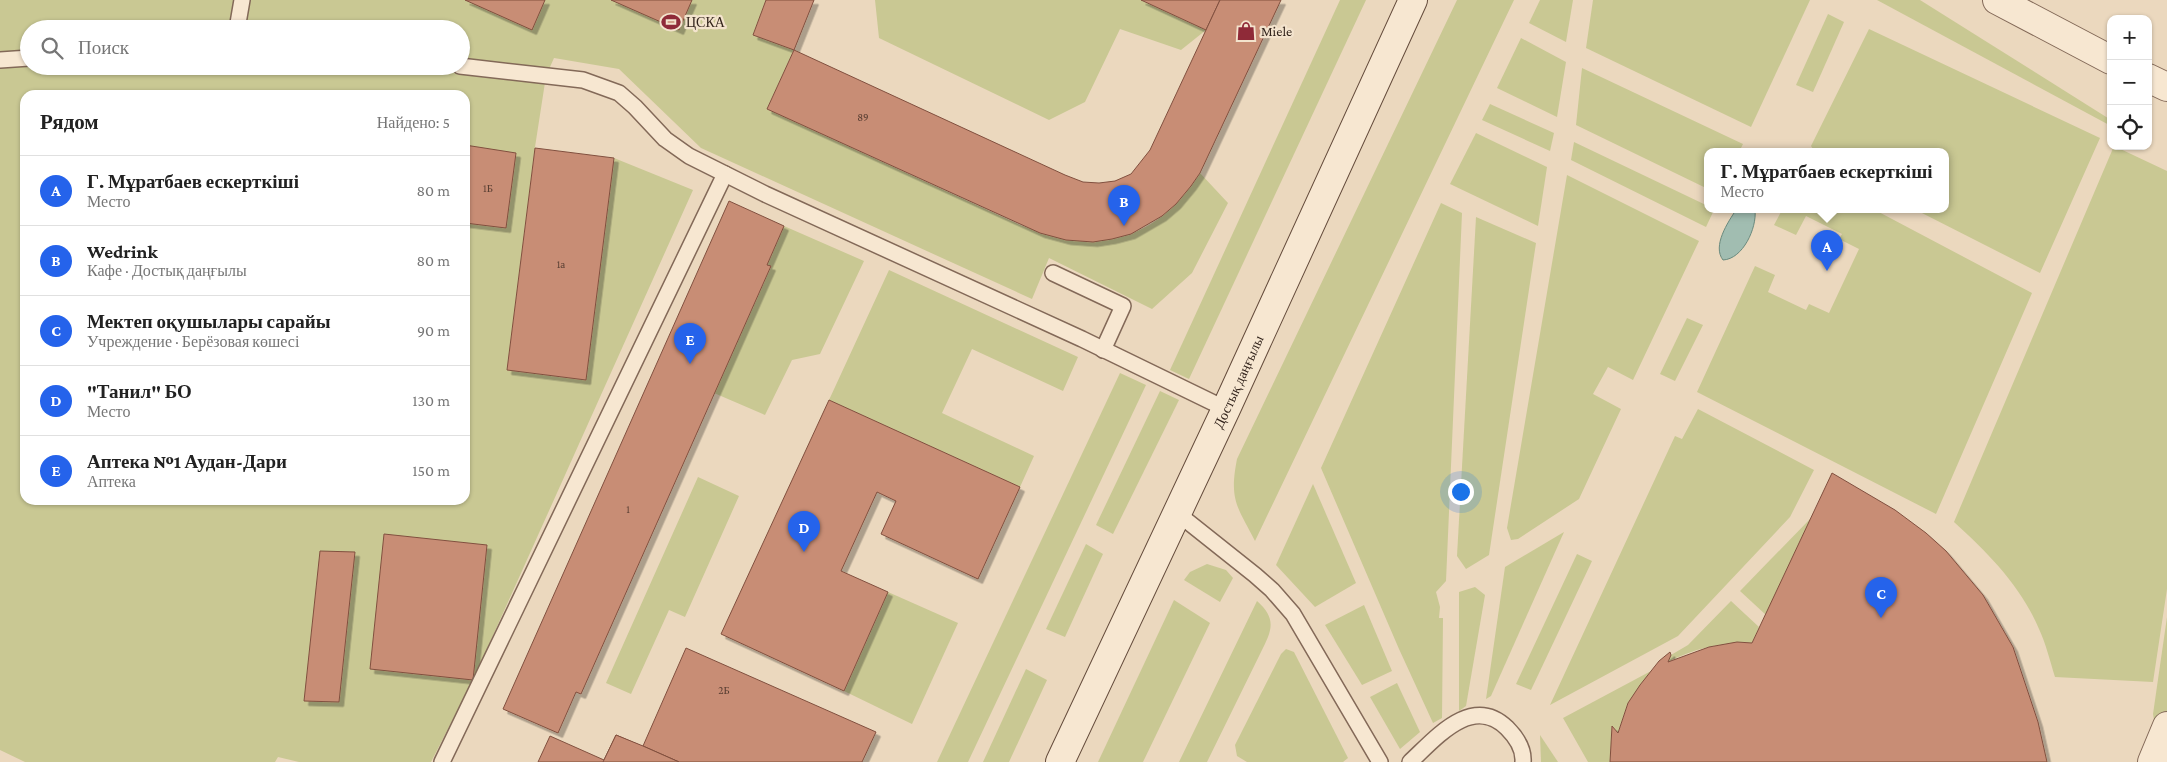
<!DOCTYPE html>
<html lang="ru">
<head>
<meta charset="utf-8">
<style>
  :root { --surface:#fff; --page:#f2f2f2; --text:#222; --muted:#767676; --line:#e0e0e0; --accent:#2563eb }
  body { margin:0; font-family:"Crimson Pro",serif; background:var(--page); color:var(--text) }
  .controls { position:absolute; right:15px; top:15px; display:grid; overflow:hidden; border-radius:10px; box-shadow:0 1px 4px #0004 }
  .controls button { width:45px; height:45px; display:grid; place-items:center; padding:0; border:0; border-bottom:1px solid var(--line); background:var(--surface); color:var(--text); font:25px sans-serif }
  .you { position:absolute; left:1460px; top:491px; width:18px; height:18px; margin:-12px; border:4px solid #fff; border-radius:50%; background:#1a73e8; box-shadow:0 0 0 8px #1a73e833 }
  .badge { display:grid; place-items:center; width:32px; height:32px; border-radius:50%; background:var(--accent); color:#fff; font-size:16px; font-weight:700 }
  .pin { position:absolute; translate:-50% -41px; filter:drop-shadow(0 1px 2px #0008) }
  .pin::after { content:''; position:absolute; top:26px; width:18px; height:15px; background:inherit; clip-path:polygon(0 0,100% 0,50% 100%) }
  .popup { position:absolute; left:1704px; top:148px; width:245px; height:65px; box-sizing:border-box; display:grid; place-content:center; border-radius:10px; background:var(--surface); filter:drop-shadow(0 1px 4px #0005); font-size:16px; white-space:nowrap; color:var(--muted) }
  .popup b { font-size:19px; color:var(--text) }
  .popup::after { content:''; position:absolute; left:50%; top:100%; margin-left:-10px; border:10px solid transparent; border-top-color:var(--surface) }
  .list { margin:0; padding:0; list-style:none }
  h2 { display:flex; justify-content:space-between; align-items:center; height:65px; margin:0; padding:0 20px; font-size:21px }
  h2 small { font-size:16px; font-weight:400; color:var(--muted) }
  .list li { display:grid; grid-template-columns:32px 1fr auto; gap:15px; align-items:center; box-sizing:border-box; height:70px; padding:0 20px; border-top:1px solid var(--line) }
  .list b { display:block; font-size:19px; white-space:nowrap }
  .list p { margin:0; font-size:16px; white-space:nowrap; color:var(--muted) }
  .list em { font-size:16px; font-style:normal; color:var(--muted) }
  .icon { flex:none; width:28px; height:28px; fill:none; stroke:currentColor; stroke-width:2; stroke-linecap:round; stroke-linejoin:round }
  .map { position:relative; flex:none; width:2167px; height:762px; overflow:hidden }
  .search { position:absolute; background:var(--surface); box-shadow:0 1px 4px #0004; left:20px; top:20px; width:450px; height:55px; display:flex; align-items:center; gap:12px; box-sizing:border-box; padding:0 18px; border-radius:28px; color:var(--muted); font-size:19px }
  .panel { position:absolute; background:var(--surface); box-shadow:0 1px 4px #0004; left:20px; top:90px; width:450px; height:415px; border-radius:15px }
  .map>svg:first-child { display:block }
</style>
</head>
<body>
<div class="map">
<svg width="2167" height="762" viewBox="0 0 2167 762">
  <defs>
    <filter id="shadow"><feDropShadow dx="4.5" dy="4.5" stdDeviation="0" flood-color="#0004"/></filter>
  </defs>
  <rect width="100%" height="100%" fill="#ebd8be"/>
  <g fill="#c9c893" fill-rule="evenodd">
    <path d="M0,0h766l-13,35 41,15 -27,59 253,116c77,29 134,19 180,-52l28,30 -36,70 -40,36 -103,-51 -17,41 -331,-151 -82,-79 -65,-11 -8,18 -11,71 -28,223 79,10 28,-222 79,32 -220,490 -42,82h-132l-21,-5 -3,5h-250l-25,-12zM29,29h432v37h-432zM25,95h440v405h-440z"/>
    <polygon points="875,0 1141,0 1206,30 1181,50 1120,29 1085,102 1049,120 879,38"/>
    <polygon points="1340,0 1366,0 1189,379 1170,370"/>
    <path d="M1457,0h57l-259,541c-18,-35 -26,-41 -18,-82z"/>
    <polygon points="1540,0 1573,0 1566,42 1529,23"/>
    <polygon points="1593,0 1810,0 1751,127 1586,48"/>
    <polygon points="1877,0 1920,0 2111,120 2111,126"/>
    <polygon points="1828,14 1844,22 1813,92 1796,85"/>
    <polygon points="1869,29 2100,138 2040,273 1916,210 1946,210 1946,152 1815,152 1811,146"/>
    <polygon points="1521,38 1566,62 1557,117 1497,88"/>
    <polygon points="1582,68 1743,144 1739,152 1708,152 1708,189 1576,125"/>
    <polygon points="1490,104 1554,133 1550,151 1482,120"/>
    <polygon points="1476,133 1547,167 1538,226 1450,184"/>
    <polygon points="1574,142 1708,206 1708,210 1714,210 1706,227 1571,160"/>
    <path d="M2114,146l53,25v418l-14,93 -98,-5c-5,-16 -9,-33 -16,-48 -18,-43 -52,-77 -85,-107z"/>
    <polygon points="1567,175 1699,241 1633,380 1608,367 1593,394 1621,409 1579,499 1518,539 1511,540 1507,528"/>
    <polygon points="1441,203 1462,213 1446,581 1436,592 1440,607 1439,618 1443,618 1442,718 1433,723 1399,649 1321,468"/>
    <polygon points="1782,210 1875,210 2032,293 1936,514 1697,392 1755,266 1775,275 1768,292 1806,310 1809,304 1829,313 1859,249 1839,239 1842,234 1806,216 1796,235 1774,225"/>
    <polygon points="1476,217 1536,243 1489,555 1466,569 1457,556"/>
    <polygon points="784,226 864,261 820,354 792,360 765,415 714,393 771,267 767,265"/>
    <polygon points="889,270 1078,357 1063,391 972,349 942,413 1034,456 1020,487 829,400"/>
    <polygon points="1687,318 1703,325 1675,381 1660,374"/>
    <polygon points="1120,373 1146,385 968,762 937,762"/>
    <polygon points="1160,391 1179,400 1113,534 1096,525"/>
    <polygon points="1698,409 1814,470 1790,517 1678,636 1550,705 1675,436 1682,439"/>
    <polygon points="698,477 739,496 685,617 669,610 631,694 606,683"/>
    <polygon points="1313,484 1356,583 1315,607 1276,565"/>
    <polygon points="1811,518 1766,615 1740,591"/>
    <polygon points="1564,532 1491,696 1486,699 1505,567"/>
    <polygon points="1086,544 1103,554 1065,637 1046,629"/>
    <polygon points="1577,554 1592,561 1531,690 1516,684"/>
    <polygon points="1207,564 1226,570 1233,578 1220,602 1184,580 1190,572"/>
    <polygon points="1475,587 1485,595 1466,706 1459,711 1459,592"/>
    <polygon points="888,592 958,623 912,724 844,691"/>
    <polygon points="1174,600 1210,623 1143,762 1098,762"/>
    <path d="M1257,601c20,18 15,29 4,51l-54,110h-28z"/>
    <path d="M1731,601l28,26 -7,16c-29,-1 -58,5 -84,19l3,-7 17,-10z"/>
    <polygon points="1364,605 1392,671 1362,685 1325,625"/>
    <polygon points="2167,617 2167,762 2161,762 2153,714"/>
    <polygon points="1286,649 1294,652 1348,758 1343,762 1247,762 1237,756 1235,745 1281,654"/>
    <polygon points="1026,669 1047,680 1009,762 983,762"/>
    <polygon points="1651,671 1628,703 1618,733 1612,726 1610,762 1588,762 1563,718"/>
    <polygon points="1397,683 1420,732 1400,749 1370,697"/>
    <polygon points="1540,735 1558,762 1541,762"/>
  </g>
  <path fill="#a1bdb1" stroke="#6a8a7e" d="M1736,210h19c2,18 -12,49 -32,50 -11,-14 5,-38 13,-50z"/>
  <g fill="#c88d75" stroke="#81503f" filter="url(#shadow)">
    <polygon points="465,0 545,0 532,30"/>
    <polygon points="611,0 692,0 679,30"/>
    <polygon points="766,0 814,0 794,50 753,35"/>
    <polygon points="1141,0 1220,0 1206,30"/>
    <polygon points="1220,0 1281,0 1200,173 1191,186 1176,204 1162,216 1131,234 1112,239 1093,242 1066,240 1040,233 767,109 794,50 1065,175 1083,182 1099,183 1115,181 1131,174 1150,150"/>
    <polygon points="465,145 516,153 506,228 465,223"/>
    <polygon points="535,148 614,158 586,380 507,370"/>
    <polygon points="729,201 784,226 767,265 771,266 581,694 576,692 558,733 503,709"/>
    <polygon points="829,400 1020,487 978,579 881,534 896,501 877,492 841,571 888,592 844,691 721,634"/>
    <polygon points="1832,473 1895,510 1926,533 1946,551 1983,595 2013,647 2038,722 2047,762 1610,762 1612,726 1618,733 1628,703 1640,685 1659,661 1670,652 1671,655 1668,662 1709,647 1737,642 1752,643"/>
    <polygon points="384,534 487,545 473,680 370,669"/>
    <polygon points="320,551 355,552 339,702 304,701"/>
    <polygon points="686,648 876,732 862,762 679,762 643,746"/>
    <polygon points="616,735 679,762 538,762 550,736 604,760"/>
    <polygon points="616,735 643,746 679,762 603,762"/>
  </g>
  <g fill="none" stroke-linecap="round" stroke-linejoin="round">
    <g stroke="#836958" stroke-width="18">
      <g id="service">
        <polyline points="237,29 242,0"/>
        <polyline points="0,60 29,58"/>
        <polyline points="460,66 583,80 619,93 635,107 665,139 689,156 765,194 1082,339 1226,409"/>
        <polyline points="1053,273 1123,306 1103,350"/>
        <polyline points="1177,513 1255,575 1272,590 1293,614 1380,762"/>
        <polyline points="442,762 725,174"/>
        <path d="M1410,762c26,-24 62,-68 97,-34 9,9 17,21 16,34"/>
      </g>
    </g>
    <g stroke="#836958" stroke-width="30">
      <polyline id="minor" points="2152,762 2167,726"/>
    </g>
    <g stroke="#836958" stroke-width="30">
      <g id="tertiary">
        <polyline points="1997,0 2111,60"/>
        <polyline points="2148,78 2167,87"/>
      </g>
    </g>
    <g stroke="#644b3b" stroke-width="30">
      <g id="secondary">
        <path id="s1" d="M1060,762l166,-353 187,-409"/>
      </g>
    </g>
    <use href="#service" stroke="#f7e7d1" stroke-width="15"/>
    <use href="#minor" stroke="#f7e7d1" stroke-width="28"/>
    <use href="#tertiary" stroke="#f7e7d1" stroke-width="28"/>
    <use href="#secondary" stroke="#f7e7d1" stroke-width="28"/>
  </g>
  <defs>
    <g id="stadium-bare" transform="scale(1.5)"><path d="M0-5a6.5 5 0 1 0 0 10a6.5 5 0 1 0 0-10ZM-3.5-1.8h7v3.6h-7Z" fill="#8f2a38" stroke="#f3e3cd" stroke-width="2.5" paint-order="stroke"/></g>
    <g id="shop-bare" transform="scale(1.5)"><path d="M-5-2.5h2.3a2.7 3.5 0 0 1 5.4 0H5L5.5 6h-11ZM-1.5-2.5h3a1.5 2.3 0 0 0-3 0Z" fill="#8f2a38" stroke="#f3e3cd" stroke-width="2.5" paint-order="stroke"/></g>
  </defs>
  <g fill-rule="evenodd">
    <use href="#stadium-bare" x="671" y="22"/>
    <use href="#shop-bare" x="1246" y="31"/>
  </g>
  <g text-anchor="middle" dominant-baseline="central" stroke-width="4.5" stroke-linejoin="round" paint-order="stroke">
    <g font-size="11" fill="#583e32">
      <text x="863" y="117">89</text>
      <text x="488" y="188">1Б</text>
      <text x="561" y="264">1а</text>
      <text x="628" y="509">1</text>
      <text x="724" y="690">2Б</text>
    </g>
    <g font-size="14" fill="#33241c" stroke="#f3e3cd" text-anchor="start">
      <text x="686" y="22">ЦСКА</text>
      <text x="1261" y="31">Miele</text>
    </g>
    <g font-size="14" fill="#33241c" stroke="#f3e3cd">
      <text stroke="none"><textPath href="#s1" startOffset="420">Достық даңғылы</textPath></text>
    </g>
  </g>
</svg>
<div class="controls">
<button>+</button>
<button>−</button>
<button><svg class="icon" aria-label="locate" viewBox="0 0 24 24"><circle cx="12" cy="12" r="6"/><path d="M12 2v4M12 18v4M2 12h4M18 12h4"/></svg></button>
</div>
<div class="you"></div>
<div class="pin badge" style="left:1827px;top:271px">A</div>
<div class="popup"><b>Г. Мұратбаев ескерткіші</b>Место</div>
<div class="pin badge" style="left:1124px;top:226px">B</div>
<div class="pin badge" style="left:1881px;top:618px">C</div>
<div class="pin badge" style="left:804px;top:552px">D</div>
<div class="pin badge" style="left:690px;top:364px">E</div>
<div class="search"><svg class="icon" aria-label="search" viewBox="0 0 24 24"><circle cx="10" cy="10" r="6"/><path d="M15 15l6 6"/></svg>Поиск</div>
<section class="panel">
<h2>Рядом<small>Найдено: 5</small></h2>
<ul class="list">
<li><span class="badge">A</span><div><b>Г. Мұратбаев ескерткіші</b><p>Место</p></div><em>80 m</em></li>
<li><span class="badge">B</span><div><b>Wedrink</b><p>Кафе · Достық даңғылы</p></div><em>80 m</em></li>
<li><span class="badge">C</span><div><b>Мектеп оқушылары сарайы</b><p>Учреждение · Берёзовая көшесі</p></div><em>90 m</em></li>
<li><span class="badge">D</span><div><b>&quot;Танил&quot; БО</b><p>Место</p></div><em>130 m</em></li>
<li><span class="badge">E</span><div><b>Аптека №1 Аудан-Дари</b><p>Аптека</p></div><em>150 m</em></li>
</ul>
</section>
</div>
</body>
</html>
